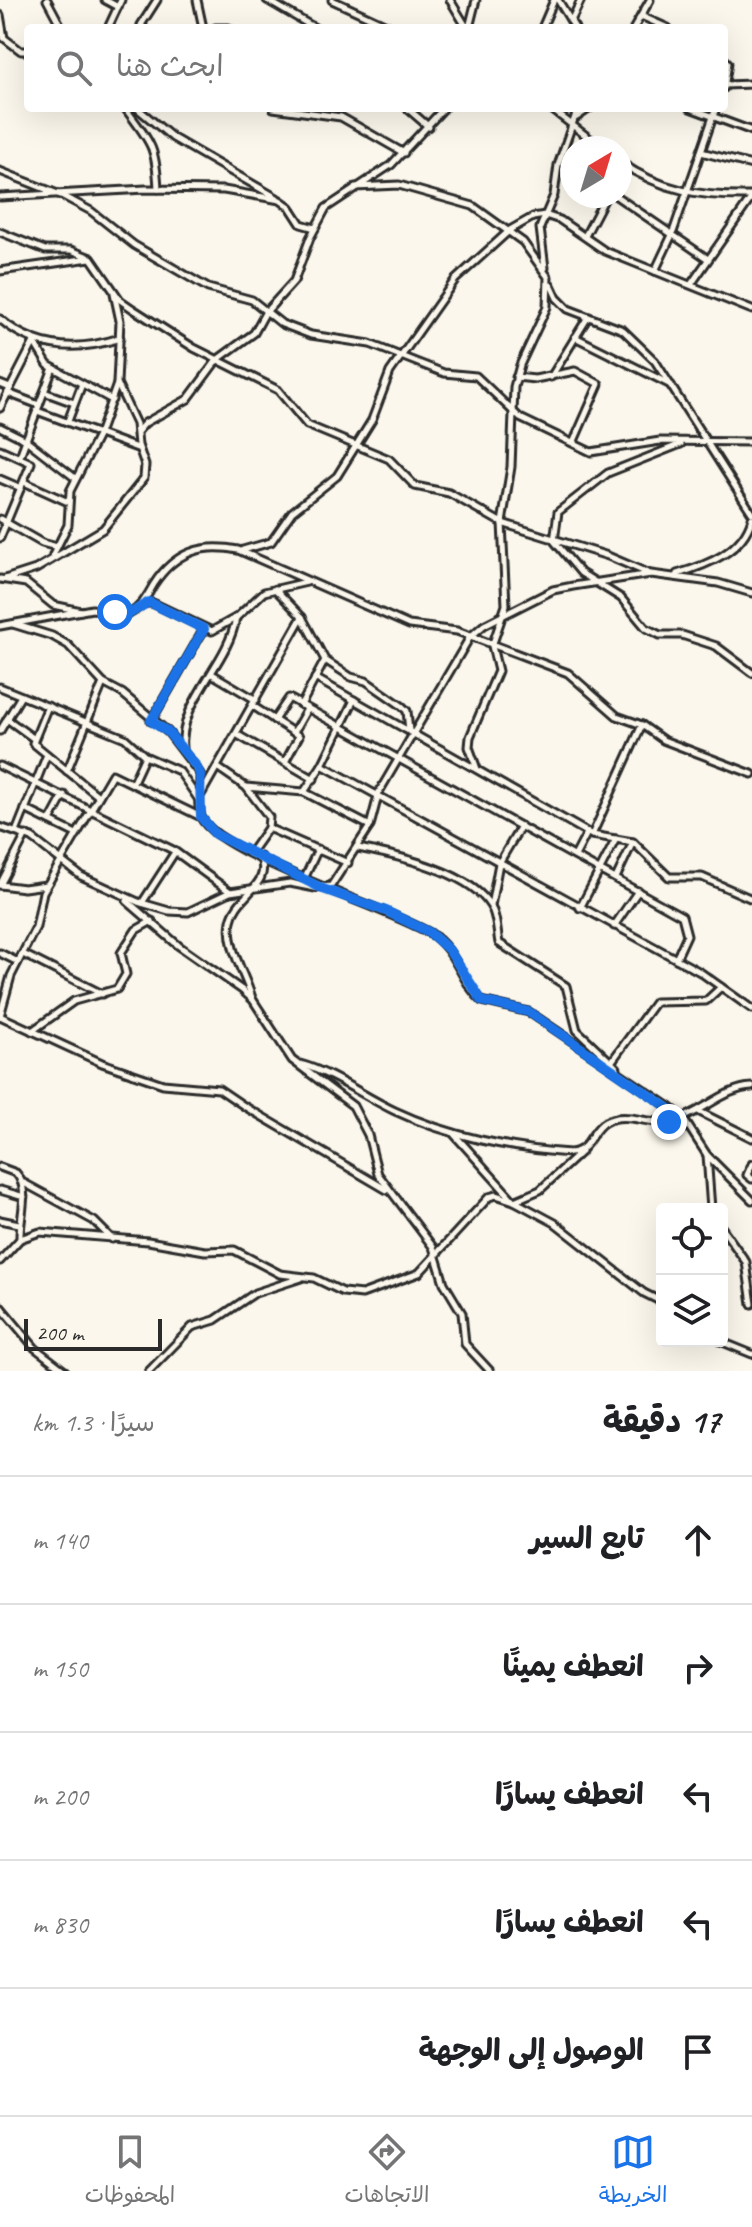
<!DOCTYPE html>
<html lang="ar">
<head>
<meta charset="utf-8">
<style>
  :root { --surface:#fff; --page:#f2f2f2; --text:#202124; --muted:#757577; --line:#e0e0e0; --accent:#1a73e8 }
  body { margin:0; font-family:Caveat,"Playpen Sans Arabic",sans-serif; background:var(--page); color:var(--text); direction:rtl }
  .controls { position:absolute; right:24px; bottom:24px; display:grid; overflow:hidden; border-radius:8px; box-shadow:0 8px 32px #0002 }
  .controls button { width:72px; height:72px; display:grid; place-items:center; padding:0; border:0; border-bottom:2px solid var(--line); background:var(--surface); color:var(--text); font:40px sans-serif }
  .compass { position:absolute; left:560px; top:136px; width:72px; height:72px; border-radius:50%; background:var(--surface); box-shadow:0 8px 32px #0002; rotate:38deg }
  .scale { position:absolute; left:24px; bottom:20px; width:138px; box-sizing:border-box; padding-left:8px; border:4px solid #2b2b2b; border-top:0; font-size:22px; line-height:28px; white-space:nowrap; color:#2b2b2b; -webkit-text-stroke:6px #fbf7ec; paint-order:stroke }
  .stop { position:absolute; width:24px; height:24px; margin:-18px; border:6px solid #1a73e8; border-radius:50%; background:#fff }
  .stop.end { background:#1a73e8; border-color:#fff; box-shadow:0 2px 8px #0008 }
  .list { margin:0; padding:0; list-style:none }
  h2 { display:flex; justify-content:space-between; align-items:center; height:104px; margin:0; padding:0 32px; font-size:34px }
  h2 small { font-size:26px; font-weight:400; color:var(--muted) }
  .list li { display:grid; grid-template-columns:52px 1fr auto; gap:24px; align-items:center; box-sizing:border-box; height:128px; padding:0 32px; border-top:2px solid var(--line) }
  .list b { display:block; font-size:30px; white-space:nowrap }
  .list em { font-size:26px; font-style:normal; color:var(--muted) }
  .icon { flex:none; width:44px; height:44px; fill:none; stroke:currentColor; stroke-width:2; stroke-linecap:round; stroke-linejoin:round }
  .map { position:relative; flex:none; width:752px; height:1371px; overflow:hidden; direction:ltr }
  .search { position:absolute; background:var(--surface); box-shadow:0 8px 32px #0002; left:24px; right:24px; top:24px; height:88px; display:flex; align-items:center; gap:20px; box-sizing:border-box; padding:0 28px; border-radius:8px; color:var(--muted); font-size:30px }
  .sheet { height:744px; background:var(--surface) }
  nav { display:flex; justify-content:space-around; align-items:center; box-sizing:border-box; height:112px; border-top:2px solid var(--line); background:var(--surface); font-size:22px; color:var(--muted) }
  nav a { display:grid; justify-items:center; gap:4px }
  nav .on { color:var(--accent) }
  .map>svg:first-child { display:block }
</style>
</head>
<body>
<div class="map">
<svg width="752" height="1371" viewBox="0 0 752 1371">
  <rect width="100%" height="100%" fill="#fbf7ec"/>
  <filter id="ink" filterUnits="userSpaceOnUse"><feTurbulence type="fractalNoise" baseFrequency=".0125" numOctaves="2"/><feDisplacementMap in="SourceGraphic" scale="16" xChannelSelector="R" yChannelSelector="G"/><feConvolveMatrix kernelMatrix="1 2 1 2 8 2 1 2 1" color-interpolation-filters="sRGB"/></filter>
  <g filter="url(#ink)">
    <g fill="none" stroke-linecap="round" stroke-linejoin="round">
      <g stroke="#2b2b2b" stroke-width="11">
        <g id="street">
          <polyline points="47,0 62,28"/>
          <polyline points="105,0 118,7"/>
          <polyline points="197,0 203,28"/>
          <polyline points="267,0 315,28"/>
          <polyline points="332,0 393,28"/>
          <polyline points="450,0 467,28"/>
          <polyline points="558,0 575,28"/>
          <polyline points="0,15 4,38 21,51 28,51"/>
          <polyline points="641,16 668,28"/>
          <polyline points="571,21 581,0"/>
          <polyline points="108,28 121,0"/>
          <polyline points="144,28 141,25 157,0"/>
          <polyline points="215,28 229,28"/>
          <polyline points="469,28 476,0"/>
          <polyline points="542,28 554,0"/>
          <polyline points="634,28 650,0"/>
          <polyline points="724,59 728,63 724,88"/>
          <polyline points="725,85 752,84"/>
          <path d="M125,108c25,34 31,37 33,81"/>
          <polyline points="137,108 173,138 277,198"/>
          <polyline points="273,108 341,117 404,153"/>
          <polyline points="407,108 429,127"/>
          <polyline points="550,108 602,148"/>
          <polyline points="690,108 752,131"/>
          <polyline points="577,117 590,108"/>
          <polyline points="701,152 752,165"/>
          <path d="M620,162c41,29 82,35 132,34"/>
          <polyline points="0,171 63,196 91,211 134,245 208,288 252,300 282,324 311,335 370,344 444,373 476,376 520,418 591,452 660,441 752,442"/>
          <polyline points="355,187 399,185 473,206 523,242 548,277 547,307 520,365 514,387 511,467 502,523 506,605 492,646 498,671 470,737 469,747 477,769"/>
          <polyline points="616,196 708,259"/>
          <polyline points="0,197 146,189 224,190 280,200 290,207 301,224 315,228"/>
          <polyline points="0,232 45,250 71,250 91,258 120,300 133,309 194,348 278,390 307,425 389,459 415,486 449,493 502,523 608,556 650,574"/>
          <polyline points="585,236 606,196"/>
          <polyline points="545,268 540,228 554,195 558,165 578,108"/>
          <polyline points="0,271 90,258"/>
          <polyline points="655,271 672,235 716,108"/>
          <polyline points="692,283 752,197"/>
          <polyline points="551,285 557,298 568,309 623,330 655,361 752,513"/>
          <path d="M0,319c36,31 77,33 120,19"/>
          <polyline points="575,337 671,385"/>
          <polyline points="34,342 48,365 112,400"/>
          <polyline points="516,377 535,379 575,371 599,384 574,441"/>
          <polyline points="551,377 588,317"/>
          <polyline points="0,384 10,388"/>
          <polyline points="44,392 74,403"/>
          <polyline points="8,393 39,405"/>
          <polyline points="0,408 35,340"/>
          <polyline points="37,411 137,448"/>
          <polyline points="68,421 82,384"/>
          <polyline points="0,427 26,440 75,478"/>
          <polyline points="138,431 145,423 188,399 217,360 254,333 265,313 294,281 310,238 326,208 391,165 444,108"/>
          <polyline points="681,444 608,473 558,512 554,541 581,573 621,598 646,628 660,635 682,635 716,646 752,673"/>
          <polyline points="0,449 31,463 0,538"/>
          <polyline points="20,456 53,368"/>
          <polyline points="0,479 21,488"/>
          <polyline points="24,482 68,502"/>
          <polyline points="0,519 42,543 57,547"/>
          <polyline points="243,550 271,542 292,512 337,476 372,420 390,372 455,280 510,230 533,217 545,215 560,220 605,251 752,310"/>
          <polyline points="53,555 68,525 70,491 99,434 117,384"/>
          <path d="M677,574c30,-9 66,-22 75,-56"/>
          <polyline points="0,579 26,583 53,605 81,611"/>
          <polyline points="5,579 36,569 103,529 144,478 145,465 138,445 136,424 117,383 120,321 114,293"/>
          <polyline points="275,589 302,617 325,660 351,677 366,681 402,706 407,711 409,731"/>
          <polyline points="144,603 153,603 212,631 237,617 264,592 307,582"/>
          <path d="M13,624l39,12 16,9 35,38 19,10 46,39 32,42c1,13 -4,30 1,43 16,37 187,91 229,116 26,16 30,48 52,68l47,11 141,95 13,11 24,37 45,45"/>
          <path d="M0,626l92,-17 37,5c13,-7 18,-18 25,-30 21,-32 48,-41 84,-34l171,75 48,6 111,42 49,43 25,9 21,15 89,34"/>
          <polyline points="212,674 256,700"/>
          <polyline points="315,678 592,835 633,842 669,877 702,877 752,899"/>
          <polyline points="0,687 125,738 145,756 179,771 199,800"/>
          <polyline points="301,705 325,660"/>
          <polyline points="48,706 33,743 97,795"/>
          <polyline points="253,706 299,736 286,760"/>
          <polyline points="7,719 33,738"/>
          <polyline points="274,720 289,698 682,916 687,935 676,959"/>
          <polyline points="151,721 204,629"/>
          <polyline points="0,731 21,696"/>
          <polyline points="294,732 307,709"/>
          <polyline points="236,734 314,779"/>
          <path d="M183,750c-5,-49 45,-85 53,-132"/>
          <polyline points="322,765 700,972 752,1009"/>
          <polyline points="0,766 173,850 229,891"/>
          <polyline points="217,767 246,787 269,817 268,828 251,852"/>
          <polyline points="67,771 103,683"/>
          <polyline points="133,782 145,756"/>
          <polyline points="246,787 304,792 370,826"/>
          <polyline points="304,792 322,765 354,700"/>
          <polyline points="202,793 302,617"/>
          <polyline points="25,809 76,834"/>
          <polyline points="50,821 64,795"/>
          <polyline points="0,827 32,838 81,876 138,902 169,911 188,912 230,892 290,883 315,888 331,886 370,826 379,792 470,637 484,625 553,590 573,586 651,574 718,583 752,593"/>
          <polyline points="268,828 348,863"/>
          <polyline points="16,832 46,757"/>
          <polyline points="592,835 642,725"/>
          <path d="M358,848c37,7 118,24 135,63 4,10 4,22 6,32l67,43 11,44 40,38"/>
          <polyline points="575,856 587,833"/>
          <polyline points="616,878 633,842"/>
          <polyline points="304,879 318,849"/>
          <polyline points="0,885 26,835"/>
          <polyline points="0,885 24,888 46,885"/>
          <polyline points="127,901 179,946 242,990 253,1000 292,1060 353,1106 368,1135 378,1174 433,1247 444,1283 462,1313 465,1344 490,1371"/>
          <polyline points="142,903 175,852"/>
          <polyline points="491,906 499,863 521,826"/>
          <polyline points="580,908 616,839"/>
          <polyline points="614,926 638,891"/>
          <polyline points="0,953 18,962"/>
          <polyline points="23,954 102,994"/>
          <path d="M252,998c-7,-24 -26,-52 -21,-77 5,-26 42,-36 29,-64"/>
          <polyline points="0,1016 102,1063 163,1084 219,1089 244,1106 387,1190"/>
          <polyline points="0,1016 11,976 36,927 43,892 112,774 201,817"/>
          <polyline points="32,1031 74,1001 117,989 126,974 121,953 136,930 152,921"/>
          <polyline points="612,1061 655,1002 706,1001 721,987"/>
          <path d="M300,1064c33,9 63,32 95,47 53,25 117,38 175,42 20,-1 20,-23 35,-31 22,-12 45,5 68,-1 27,-6 51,-33 79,-34"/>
          <polyline points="700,1112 752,1138"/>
          <polyline points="453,1133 513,1200"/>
          <polyline points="581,1152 540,1190 514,1201 555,1223 644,1293 662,1302"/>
          <polyline points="707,1155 711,1209"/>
          <polyline points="752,1164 747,1175 752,1179"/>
          <path d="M0,1167l16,6c15,16 3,45 4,66l-20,22"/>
          <polyline points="24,1183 94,1221 112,1239"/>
          <polyline points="0,1190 24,1197"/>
          <polyline points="0,1220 19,1224"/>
          <polyline points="722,1228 746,1262 752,1304"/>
          <polyline points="20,1239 40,1232 148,1241 205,1251 234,1250 280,1274 314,1278 343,1292 362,1294 419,1273 489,1197 496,1195 514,1201"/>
          <polyline points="0,1306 35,1348 65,1371"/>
          <polyline points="720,1341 752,1354"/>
          <polyline points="149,1371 192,1327 215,1320 255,1293 301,1278"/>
        </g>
      </g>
      <use href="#street" stroke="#fbf7ec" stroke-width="5"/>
    </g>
  </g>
  <g fill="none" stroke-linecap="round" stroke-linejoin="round" filter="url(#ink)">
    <polyline stroke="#1a73e8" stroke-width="10" points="115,612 129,614 149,602 204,629 151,721 168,732 196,766 200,774 201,817 215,834 323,889 386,911 429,932 449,950 482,1001 529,1012 683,1118 669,1122"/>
  </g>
</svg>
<div class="controls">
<button><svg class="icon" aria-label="locate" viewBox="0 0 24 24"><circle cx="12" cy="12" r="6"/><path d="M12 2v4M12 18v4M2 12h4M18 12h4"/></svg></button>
<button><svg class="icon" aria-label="layers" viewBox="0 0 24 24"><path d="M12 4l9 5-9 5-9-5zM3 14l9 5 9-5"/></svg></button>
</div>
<svg class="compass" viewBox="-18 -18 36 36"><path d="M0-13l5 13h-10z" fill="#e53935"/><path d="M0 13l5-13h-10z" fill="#757577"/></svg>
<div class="scale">200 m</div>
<div class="stop" style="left:115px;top:612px"></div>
<div class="stop end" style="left:669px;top:1122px"></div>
<div class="search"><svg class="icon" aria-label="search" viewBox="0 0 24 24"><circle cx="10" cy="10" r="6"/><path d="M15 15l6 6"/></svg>ابحث هنا</div>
</div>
<section class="sheet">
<h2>17 دقيقة<small>سيرًا · 1.3 km</small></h2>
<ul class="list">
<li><svg class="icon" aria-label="ahead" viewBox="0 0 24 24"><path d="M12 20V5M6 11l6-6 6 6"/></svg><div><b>تابع السير</b></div><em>140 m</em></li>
<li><svg class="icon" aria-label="right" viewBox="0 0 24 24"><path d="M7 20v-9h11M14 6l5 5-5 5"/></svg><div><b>انعطف يمينًا</b></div><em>150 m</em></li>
<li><svg class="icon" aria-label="left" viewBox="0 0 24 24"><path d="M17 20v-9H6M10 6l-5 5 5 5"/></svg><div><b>انعطف يسارًا</b></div><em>200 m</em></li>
<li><svg class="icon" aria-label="left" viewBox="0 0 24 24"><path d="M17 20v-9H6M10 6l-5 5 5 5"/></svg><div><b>انعطف يسارًا</b></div><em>830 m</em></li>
<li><svg class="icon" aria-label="arrive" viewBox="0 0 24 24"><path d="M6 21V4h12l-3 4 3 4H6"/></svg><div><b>الوصول إلى الوجهة</b></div></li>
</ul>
</section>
<nav>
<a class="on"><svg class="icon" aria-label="map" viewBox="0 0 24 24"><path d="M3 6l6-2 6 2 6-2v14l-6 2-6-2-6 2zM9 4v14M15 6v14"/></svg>الخريطة</a>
<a><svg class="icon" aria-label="directions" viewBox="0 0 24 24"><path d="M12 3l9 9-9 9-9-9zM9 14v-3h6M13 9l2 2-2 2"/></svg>الاتجاهات</a>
<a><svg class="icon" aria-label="saved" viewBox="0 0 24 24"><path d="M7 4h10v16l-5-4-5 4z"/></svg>المحفوظات</a>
</nav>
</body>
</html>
